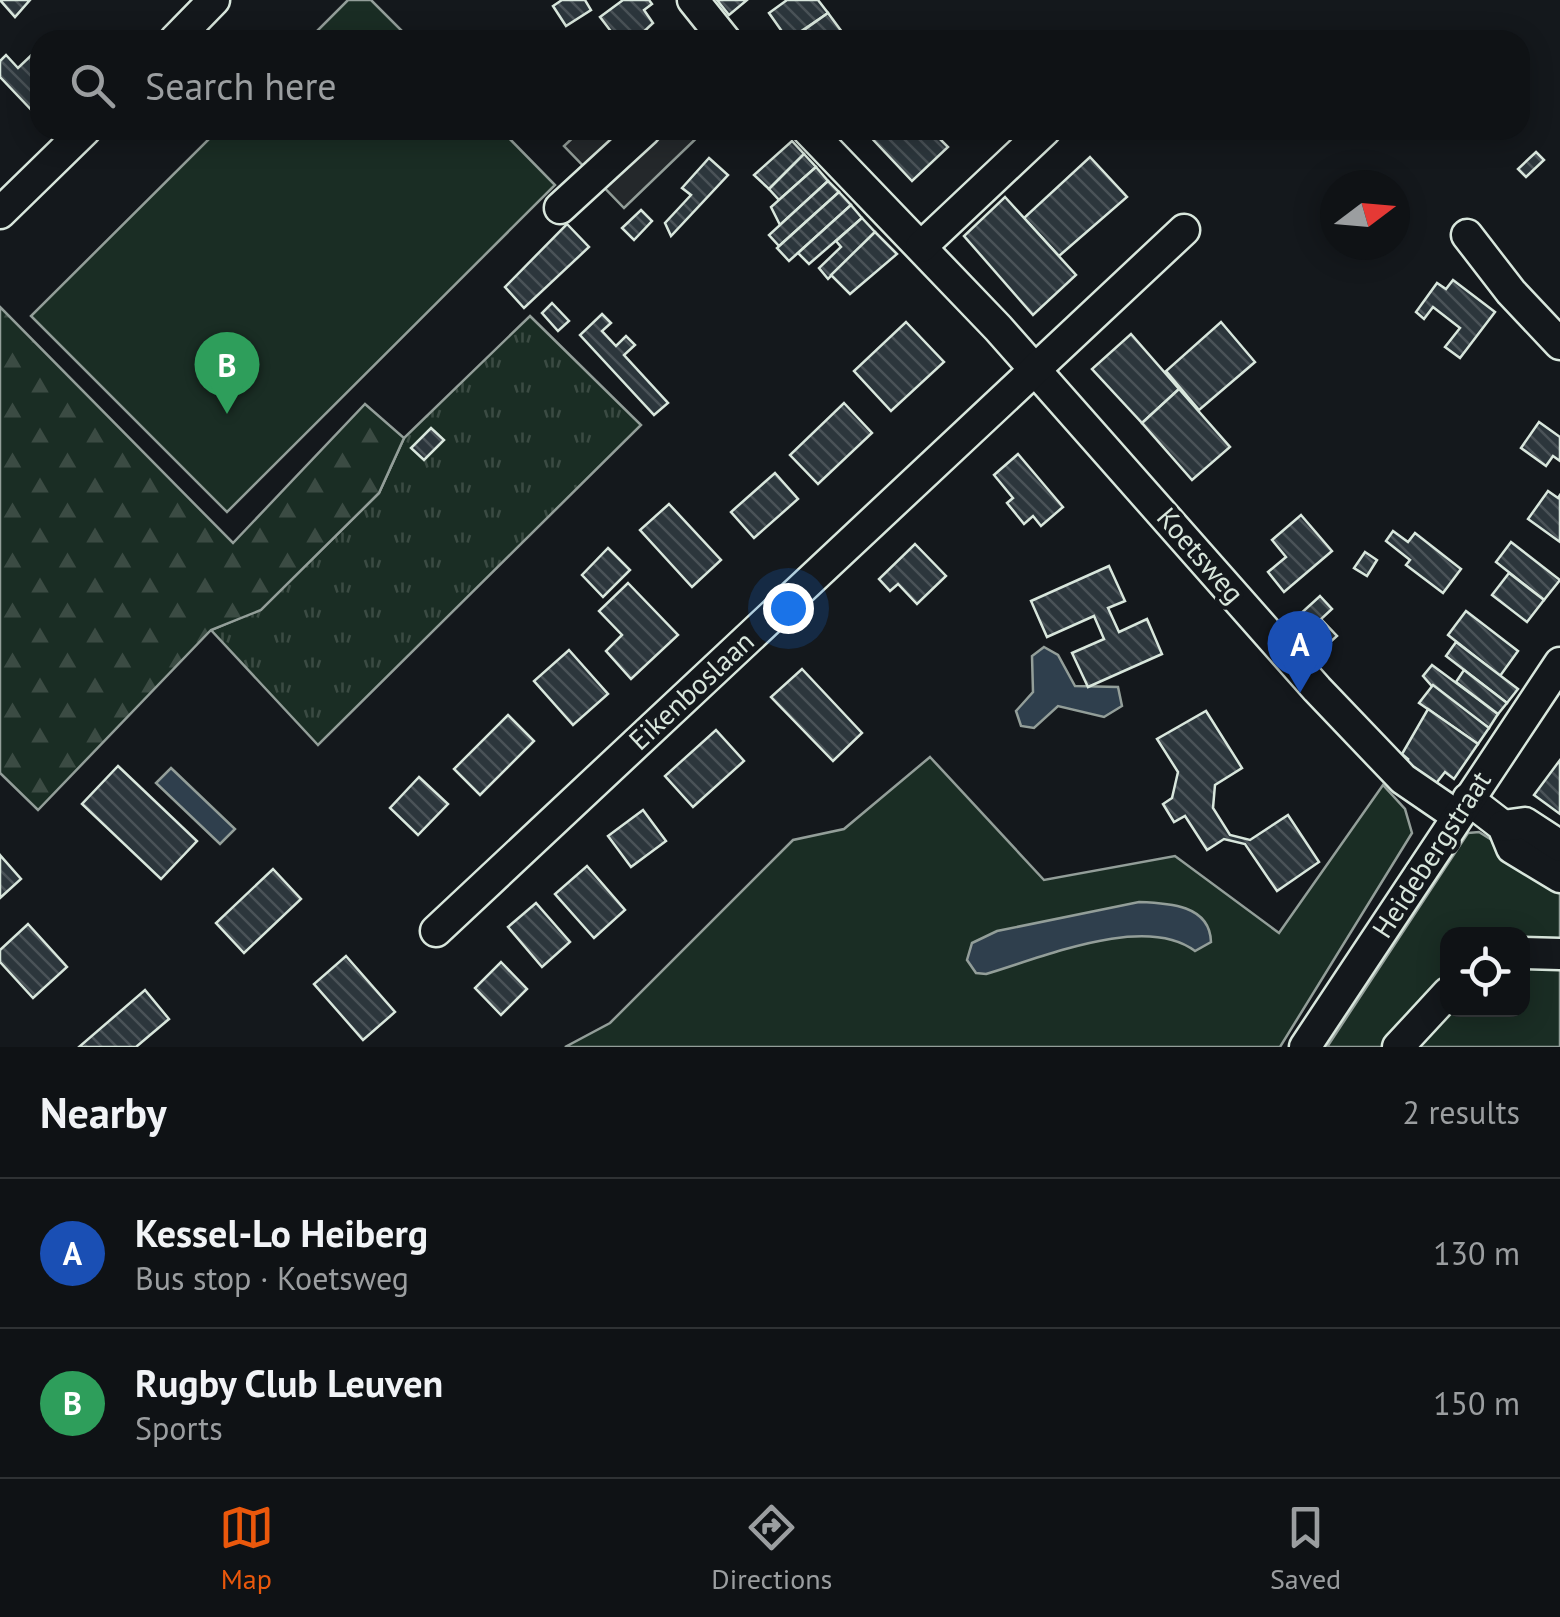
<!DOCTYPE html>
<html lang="en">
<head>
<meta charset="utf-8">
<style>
  :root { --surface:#0f1215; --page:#181b1e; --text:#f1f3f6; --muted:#9b9ea0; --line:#2f3234; --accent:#ea580c }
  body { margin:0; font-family:"PT Sans",sans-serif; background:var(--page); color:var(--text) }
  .controls { position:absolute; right:30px; bottom:30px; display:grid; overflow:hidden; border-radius:20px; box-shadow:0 5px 25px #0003 }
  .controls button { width:90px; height:90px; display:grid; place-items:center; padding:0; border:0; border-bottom:2px solid var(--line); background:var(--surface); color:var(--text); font:50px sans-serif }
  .compass { position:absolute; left:1320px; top:170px; width:90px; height:90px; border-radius:50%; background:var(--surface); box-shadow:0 5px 25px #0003; rotate:74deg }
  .you { position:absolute; left:788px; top:608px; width:35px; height:35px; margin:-25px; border:8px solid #fff; border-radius:50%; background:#1a73e8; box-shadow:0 0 0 15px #1a73e833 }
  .badge { display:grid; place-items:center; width:65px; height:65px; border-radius:50%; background:var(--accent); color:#fff; font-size:32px; font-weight:700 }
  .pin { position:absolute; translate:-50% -82px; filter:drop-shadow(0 2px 5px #0008) }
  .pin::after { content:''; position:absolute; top:52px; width:35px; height:30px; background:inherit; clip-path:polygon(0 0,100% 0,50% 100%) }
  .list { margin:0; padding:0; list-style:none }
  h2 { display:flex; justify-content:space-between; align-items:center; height:130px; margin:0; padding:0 40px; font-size:42px }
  h2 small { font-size:32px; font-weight:400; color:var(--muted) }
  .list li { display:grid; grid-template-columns:65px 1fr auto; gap:30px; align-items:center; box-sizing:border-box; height:150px; padding:0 40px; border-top:2px solid var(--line) }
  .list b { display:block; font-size:38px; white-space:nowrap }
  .list p { margin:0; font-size:32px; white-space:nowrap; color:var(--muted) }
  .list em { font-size:32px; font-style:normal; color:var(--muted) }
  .icon { flex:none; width:55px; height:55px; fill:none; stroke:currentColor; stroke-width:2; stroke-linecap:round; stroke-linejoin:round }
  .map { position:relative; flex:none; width:1560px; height:1047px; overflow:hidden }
  .search { position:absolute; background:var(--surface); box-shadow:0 5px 25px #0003; left:30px; right:30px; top:30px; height:110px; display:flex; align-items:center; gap:25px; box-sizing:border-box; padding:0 35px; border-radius:30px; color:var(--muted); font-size:38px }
  .sheet { height:430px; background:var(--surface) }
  nav { display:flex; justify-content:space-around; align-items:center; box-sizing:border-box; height:140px; border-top:2px solid var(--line); background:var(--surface); font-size:28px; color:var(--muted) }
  nav a { display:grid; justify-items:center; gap:5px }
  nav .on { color:var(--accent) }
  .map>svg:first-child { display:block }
</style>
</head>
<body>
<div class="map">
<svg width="1560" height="1047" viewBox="0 0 1560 1047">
  <defs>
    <pattern id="grass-tufts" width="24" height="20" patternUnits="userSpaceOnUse" patternTransform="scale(2.5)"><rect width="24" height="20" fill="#1a2d24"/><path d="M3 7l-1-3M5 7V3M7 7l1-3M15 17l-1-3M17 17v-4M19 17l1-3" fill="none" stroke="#3b4b43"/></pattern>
    <pattern id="forest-firs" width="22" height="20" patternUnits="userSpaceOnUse" patternTransform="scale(2.5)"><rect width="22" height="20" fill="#1a2d24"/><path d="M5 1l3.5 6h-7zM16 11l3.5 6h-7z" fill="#3b4b43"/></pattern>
    <pattern id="building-back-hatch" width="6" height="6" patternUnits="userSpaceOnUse" patternTransform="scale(2.5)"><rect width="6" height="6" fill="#2c363c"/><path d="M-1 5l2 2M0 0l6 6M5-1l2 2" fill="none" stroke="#4a5358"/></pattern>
  </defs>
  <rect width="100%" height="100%" fill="#14181c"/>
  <polygon fill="url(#grass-tufts)" stroke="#939e99" stroke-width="2.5" points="530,316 641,425 318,745 211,630 261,609 379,493 404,438"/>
  <polygon fill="url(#forest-firs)" stroke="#939e99" stroke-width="2.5" points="0,307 233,543 365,404 404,438 379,493 261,610 211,630 38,810 0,773"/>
  <g fill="#1a2d24" stroke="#939e99" stroke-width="2.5" fill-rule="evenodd">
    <polygon points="348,0 371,0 411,40 308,40"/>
    <polygon points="218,130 501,130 555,185 227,512 31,316"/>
    <polygon points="930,757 1044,880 1175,856 1279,933 1383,785 1405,809 1412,833 1280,1047 565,1047 610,1023 793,840 844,829"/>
    <path d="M1479,832l81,51v164h-233l141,-214zM1448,934h74v75h-74z"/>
  </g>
  <polygon fill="#24282b" stroke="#939e99" stroke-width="2.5" points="581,130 705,130 624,208 564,146"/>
  <g fill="#2f3f4d" stroke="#939e99" stroke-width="2.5">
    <polygon points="1044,647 1058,655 1075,686 1118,687 1122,706 1104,717 1058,706 1034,728 1021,726 1016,711 1033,692 1032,656"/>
    <polygon points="171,768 235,829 220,844 156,783"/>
    <path d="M1139,902c30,1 71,3 72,40l-16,9c-50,-38 -154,7 -209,23l-10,-1 -9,-13 5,-17 25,-12z"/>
  </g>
  <g fill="url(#building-back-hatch)" stroke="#d8e6dc" stroke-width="2.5">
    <polygon points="0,0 30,0 15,17"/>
    <polygon points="562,0 585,0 591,10 566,26 553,6"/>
    <polygon points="623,0 649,0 652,4 644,10 653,23 635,40 606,40 613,34 600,17"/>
    <polygon points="717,0 747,0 729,15"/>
    <polygon points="787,0 818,0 828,13 788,40 769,13"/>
    <polygon points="828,13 845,36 790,40"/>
    <polygon points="40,47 40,115 38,117 0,77 0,61 6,55 18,68"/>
    <polygon points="864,130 931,130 948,147 912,181"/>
    <polygon points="792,141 804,154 769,189 754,175"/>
    <polygon points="1536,152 1544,160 1526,177 1518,169"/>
    <polygon points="804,154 816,167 779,200 769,189"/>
    <polygon points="1090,157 1127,197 1059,256 1024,218"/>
    <polygon points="709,158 728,175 671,236 665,223 691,195 682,188"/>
    <polygon points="816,167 828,181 780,225 771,207"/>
    <polygon points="828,181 839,192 779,246 769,235"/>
    <polygon points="839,192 851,205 789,261 777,248"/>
    <polygon points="1005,197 1076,275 1033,315 964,236"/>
    <polygon points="851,205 862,218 809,264 798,253"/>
    <polygon points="641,210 652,221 634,240 622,228"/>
    <polygon points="862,218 875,232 828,279 819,268 841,247 836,241"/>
    <polygon points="567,224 589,247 524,308 505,287"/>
    <polygon points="875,232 897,254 850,294 831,275"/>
    <polygon points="1453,280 1495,312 1460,358 1445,347 1460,328 1433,307 1424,319 1416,312 1437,283 1446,289"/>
    <polygon points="552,303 569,321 558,331 542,313"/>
    <polygon points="602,314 611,323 602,331 616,346 626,336 635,345 624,355 668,403 654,415 580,335"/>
    <polygon points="906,322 944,362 891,411 854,371"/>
    <polygon points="1221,322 1255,362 1199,410 1166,371"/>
    <polygon points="1131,334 1179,389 1142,423 1092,369"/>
    <polygon points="1179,389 1230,447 1192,480 1142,423"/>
    <polygon points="844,403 872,433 818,484 790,455"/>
    <polygon points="1539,422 1560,437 1560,461 1553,456 1546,466 1521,448"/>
    <polygon points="431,428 444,440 424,460 411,448"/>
    <polygon points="1018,454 1063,507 1041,526 1033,516 1024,524 1007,503 1013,498 994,475"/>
    <polygon points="775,473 798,499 754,538 731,512"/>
    <polygon points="1548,491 1558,498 1560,495 1560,542 1528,519"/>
    <polygon points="669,504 721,560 692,587 640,530"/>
    <polygon points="1301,515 1332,551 1284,592 1268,572 1286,557 1272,540"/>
    <polygon points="1393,531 1408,542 1415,533 1461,569 1443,593 1406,565 1410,560 1386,541"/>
    <polygon points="1511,542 1560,580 1544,600 1496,562"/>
    <polygon points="915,544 946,576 917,604 898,584 890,591 879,579"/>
    <polygon points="608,548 630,570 603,597 582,575"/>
    <polygon points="1365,552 1377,560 1367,576 1354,568"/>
    <polygon points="1109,566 1125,601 1108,608 1119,632 1147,619 1162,654 1088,687 1072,653 1104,639 1094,616 1047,637 1031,601"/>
    <polygon points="1509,573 1544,600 1527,622 1492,595"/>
    <polygon points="628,583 678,635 631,679 606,651 622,635 599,611"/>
    <polygon points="1320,596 1332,609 1321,619 1337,636 1317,654 1286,627"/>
    <polygon points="1466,611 1518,651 1500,676 1448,635"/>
    <polygon points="1456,642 1518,689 1507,703 1446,656"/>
    <polygon points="569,650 608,694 573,725 534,681"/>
    <polygon points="1432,665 1498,714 1489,728 1437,692 1423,676"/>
    <polygon points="802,669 862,733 833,761 771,697"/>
    <polygon points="1464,670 1507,703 1498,714 1456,682"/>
    <polygon points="1433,685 1489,728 1478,744 1419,703"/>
    <polygon points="1428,709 1478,744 1454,779 1445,772 1434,786 1404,763 1408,759 1402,754"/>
    <polygon points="1206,711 1242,768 1215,785 1213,808 1230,835 1250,840 1288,815 1319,862 1277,891 1245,844 1224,839 1207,850 1185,816 1174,822 1163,804 1172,798 1178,772 1157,739"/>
    <polygon points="508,715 534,741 480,795 454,769"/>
    <polygon points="716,730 744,761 693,807 665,776"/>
    <polygon points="1560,760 1560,814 1534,795"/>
    <polygon points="118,766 197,841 161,879 82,804"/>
    <polygon points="419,777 448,804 418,835 390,808"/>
    <polygon points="643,810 666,841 631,867 608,836"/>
    <polygon points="0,855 21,879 0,898"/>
    <polygon points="587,866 625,910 594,938 555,894"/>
    <polygon points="273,869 301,899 244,953 216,923"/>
    <polygon points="536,903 570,942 542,967 508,927"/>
    <polygon points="28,924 67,967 33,998 0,962 0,950"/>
    <polygon points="346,956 395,1012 363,1040 314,984"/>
    <polygon points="501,962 527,989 501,1015 475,988"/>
    <polygon points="145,990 169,1019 136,1047 79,1047"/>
  </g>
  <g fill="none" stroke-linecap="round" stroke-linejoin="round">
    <g stroke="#d8e6dc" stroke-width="35">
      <g id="minor">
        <polyline points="693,0 725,40"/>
        <polyline points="175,40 214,0"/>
        <polyline points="808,130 998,328 1317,689 1403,779 1457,816"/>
        <polyline points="560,208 645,130"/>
        <polyline points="0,213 85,130"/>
        <polyline points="1467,235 1511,292 1560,344"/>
        <polyline points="921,247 1045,130"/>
        <polyline points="1468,799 1503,826 1512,848 1560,877"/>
        <polyline points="1503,826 1525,823 1560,846"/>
        <polyline points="436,931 1184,230"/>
        <polyline points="1522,953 1560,954"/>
        <polyline points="1305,1047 1560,663"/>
        <polyline points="1398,1047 1448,993"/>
      </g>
    </g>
    <use href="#minor" stroke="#14181c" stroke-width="30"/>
  </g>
  <g text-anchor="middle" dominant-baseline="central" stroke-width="8" stroke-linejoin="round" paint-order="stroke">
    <g font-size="28" fill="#d8e6dc" stroke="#14181c">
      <text transform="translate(1201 555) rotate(49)">Koetsweg</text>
      <text transform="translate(691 690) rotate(-43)">Eikenboslaan</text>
      <text transform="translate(1431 854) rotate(-57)">Heidebergstraat</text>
    </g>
  </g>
</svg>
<div class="controls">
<button><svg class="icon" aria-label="locate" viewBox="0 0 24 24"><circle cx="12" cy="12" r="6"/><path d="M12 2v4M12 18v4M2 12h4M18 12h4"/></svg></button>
</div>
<svg class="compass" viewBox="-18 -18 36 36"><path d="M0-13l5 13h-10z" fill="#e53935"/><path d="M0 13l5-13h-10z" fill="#9b9ea0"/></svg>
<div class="you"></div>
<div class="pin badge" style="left:1300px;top:693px;background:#1a4fb4">A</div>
<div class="pin badge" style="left:227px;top:414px;background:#2e9e5b">B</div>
<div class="search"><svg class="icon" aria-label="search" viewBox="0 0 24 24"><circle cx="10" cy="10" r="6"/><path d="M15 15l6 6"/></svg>Search here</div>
</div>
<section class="sheet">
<h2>Nearby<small>2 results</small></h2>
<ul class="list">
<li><span class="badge" style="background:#1a4fb4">A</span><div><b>Kessel-Lo Heiberg</b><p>Bus stop · Koetsweg</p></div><em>130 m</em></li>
<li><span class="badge" style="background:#2e9e5b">B</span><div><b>Rugby Club Leuven</b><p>Sports</p></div><em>150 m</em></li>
</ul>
</section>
<nav>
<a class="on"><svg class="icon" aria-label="map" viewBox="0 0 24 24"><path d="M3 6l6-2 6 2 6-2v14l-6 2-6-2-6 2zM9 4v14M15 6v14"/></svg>Map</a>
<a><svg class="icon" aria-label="directions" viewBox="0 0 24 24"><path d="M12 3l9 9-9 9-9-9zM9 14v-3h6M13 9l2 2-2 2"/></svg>Directions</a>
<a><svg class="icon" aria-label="saved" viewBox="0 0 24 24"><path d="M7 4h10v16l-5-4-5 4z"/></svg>Saved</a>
</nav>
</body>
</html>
